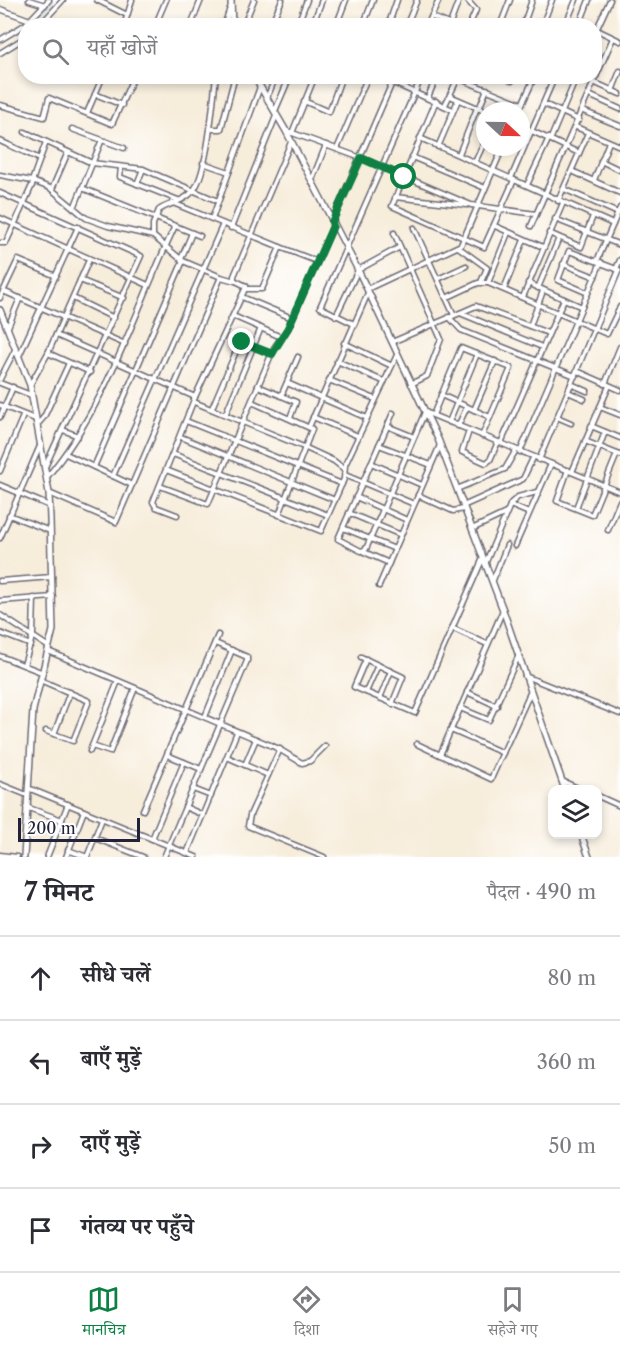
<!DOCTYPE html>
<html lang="hi">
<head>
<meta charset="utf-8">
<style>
  :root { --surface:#fff; --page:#f7f7f7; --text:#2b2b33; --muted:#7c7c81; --line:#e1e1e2; --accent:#0b8043 }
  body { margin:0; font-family:"Libre Caslon Text","Noto Serif Devanagari",serif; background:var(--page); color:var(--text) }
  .controls { position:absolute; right:18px; bottom:18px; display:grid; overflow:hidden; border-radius:12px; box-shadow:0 3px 9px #0003 }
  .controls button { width:54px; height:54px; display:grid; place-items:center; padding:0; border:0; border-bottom:2px solid var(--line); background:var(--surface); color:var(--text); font:30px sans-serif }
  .compass { position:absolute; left:476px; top:102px; width:54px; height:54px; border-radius:50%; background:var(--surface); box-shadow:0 3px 9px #0003; rotate:112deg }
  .scale { position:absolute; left:18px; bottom:15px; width:122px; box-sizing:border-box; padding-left:6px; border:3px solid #22223b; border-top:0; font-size:16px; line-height:21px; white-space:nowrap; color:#22223b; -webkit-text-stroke:4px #fff; paint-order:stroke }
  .stop { position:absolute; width:18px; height:18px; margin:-14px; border:4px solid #0b8043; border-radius:50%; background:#fff }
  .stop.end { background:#0b8043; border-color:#fff; box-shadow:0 2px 6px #0008 }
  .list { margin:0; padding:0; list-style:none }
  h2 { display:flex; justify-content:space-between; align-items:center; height:78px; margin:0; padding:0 24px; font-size:26px }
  h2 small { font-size:20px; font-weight:400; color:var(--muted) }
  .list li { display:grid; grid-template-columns:39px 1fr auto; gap:18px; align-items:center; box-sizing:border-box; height:84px; padding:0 24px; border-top:2px solid var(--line) }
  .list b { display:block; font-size:22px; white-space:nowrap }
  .list em { font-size:20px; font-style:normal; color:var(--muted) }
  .icon { flex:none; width:33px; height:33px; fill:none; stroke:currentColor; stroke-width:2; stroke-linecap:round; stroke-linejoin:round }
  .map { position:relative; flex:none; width:620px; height:857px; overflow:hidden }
  .search { position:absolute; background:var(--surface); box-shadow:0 3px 9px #0003; left:18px; right:18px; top:18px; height:66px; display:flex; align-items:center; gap:15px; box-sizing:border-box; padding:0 21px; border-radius:24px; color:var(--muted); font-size:22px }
  .sheet { height:414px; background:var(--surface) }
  nav { display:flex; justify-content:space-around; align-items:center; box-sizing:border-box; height:84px; border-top:2px solid var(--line); background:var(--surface); font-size:16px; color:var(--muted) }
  nav a { display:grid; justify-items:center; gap:3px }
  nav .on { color:var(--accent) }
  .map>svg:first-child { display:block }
</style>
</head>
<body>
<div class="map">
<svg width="620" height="857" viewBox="0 0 620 857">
  <rect width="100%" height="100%" fill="#fff"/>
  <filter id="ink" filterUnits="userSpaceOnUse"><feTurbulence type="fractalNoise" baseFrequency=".0167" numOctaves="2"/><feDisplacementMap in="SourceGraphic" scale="12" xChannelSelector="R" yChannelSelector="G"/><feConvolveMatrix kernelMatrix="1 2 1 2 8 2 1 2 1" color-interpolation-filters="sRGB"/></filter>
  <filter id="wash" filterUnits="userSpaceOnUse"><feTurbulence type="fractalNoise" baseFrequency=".008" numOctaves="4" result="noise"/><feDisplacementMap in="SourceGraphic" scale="24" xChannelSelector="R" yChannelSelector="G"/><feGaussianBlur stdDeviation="1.35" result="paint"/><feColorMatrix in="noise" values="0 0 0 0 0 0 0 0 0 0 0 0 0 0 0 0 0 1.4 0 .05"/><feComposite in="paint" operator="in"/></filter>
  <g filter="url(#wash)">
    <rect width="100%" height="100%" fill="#f7eddb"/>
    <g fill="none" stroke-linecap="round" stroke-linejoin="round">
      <g stroke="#62b9df" stroke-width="1.5">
        <polyline points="27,26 53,0"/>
        <polyline points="0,42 26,27"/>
      </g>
    </g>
  </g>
  <g filter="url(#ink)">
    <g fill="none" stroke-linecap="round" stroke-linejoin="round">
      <g stroke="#6d6973" stroke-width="7">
        <g id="street">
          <polyline points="29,0 45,5"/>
          <polyline points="97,0 127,15"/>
          <polyline points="467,0 476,10 469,26"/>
          <polyline points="0,9 30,20"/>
          <polyline points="432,17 454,26"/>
          <polyline points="232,19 248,26"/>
          <polyline points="193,20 201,0"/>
          <polyline points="543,23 549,26"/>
          <polyline points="244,24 254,0"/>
          <polyline points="450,24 459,0"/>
          <polyline points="39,26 63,0"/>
          <polyline points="124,26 132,0"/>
          <polyline points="155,26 166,0"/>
          <polyline points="224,26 230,8"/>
          <polyline points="270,26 282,0"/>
          <polyline points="297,26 307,0"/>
          <polyline points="312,26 322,0"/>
          <polyline points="336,26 346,0"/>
          <polyline points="363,26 373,0"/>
          <polyline points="388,26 397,0"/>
          <polyline points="406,26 417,0"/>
          <polyline points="427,26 439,0"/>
          <polyline points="500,26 510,0"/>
          <polyline points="523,26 532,0"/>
          <polyline points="542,26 552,0"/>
          <polyline points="565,26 576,0"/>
          <polyline points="579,26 589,0"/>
          <polyline points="597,30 620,41"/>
          <polyline points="594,35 610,0"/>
          <polyline points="0,40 26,24 49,0"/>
          <polyline points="0,53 26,37"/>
          <polyline points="378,76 453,110"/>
          <polyline points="501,76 512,81 515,76"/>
          <polyline points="580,76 620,94"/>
          <polyline points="612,91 620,71"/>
          <polyline points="95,94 122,105"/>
          <polyline points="589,95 620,109"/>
          <polyline points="450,96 485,111"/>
          <polyline points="428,97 437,76"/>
          <polyline points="267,98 276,76"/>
          <polyline points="304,101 329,112 342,76"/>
          <polyline points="436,101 392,206 484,247 514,180"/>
          <polyline points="544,104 579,120"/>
          <polyline points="0,105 44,117 49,98 112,124 134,76"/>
          <polyline points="445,105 458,78 522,104"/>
          <polyline points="479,109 487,89"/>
          <polyline points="275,111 290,76"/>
          <polyline points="519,111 535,76"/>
          <polyline points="583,111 620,126"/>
          <polyline points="87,113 103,76"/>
          <polyline points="521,126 579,153"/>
          <polyline points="576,127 620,146"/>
          <polyline points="72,129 124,148"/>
          <polyline points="210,129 221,129 235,76"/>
          <polyline points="287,131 361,158 471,205 536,214"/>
          <polyline points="25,132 92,163 143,169 218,201"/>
          <polyline points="292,133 315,76"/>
          <polyline points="420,138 613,224"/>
          <polyline points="551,138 577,76"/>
          <polyline points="0,141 40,159"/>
          <polyline points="438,147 458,100"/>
          <polyline points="337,149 368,76"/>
          <polyline points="459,154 477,108"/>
          <polyline points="412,157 485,188"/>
          <polyline points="601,161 620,170"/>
          <polyline points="475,162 485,141"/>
          <polyline points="203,163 229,172"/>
          <polyline points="121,167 120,177 178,200"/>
          <polyline points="572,171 620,193"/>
          <polyline points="0,175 32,181 50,188 86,218 108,226 153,236 183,261 221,277 116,522 49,493"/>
          <polyline points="511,178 555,76"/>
          <polyline points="312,180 326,145"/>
          <polyline points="594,180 609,142"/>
          <polyline points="32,181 46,142"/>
          <polyline points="137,184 143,169"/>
          <polyline points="527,185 549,138"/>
          <polyline points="82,188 200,236"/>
          <polyline points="52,189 68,152"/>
          <polyline points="564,189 618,213"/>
          <polyline points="0,193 141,256 45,467"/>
          <polyline points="395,197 467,205"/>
          <polyline points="558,201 588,133"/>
          <polyline points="173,203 280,247 262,289 245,289"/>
          <polyline points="74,208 101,142"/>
          <polyline points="0,218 148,285"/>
          <polyline points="212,219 260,87"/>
          <polyline points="555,219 620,245"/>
          <polyline points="332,222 395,76"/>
          <polyline points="495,226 543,247"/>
          <polyline points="531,226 613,38"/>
          <polyline points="231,228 276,116"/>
          <polyline points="414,228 454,315"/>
          <polyline points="394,233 441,339 427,376 411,384"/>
          <polyline points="549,233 581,247 593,216"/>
          <path d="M153,236v-12l6,-14c10,-7 25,-8 33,-18 16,-16 21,-92 24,-116"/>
          <polyline points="0,243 6,243 34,181"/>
          <polyline points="280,247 316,261"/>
          <polyline points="458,247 487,268 481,282"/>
          <polyline points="181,259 192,233"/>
          <polyline points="597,261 620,208"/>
          <polyline points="563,264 595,277"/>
          <polyline points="616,269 620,260"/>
          <polyline points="221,277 235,281"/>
          <polyline points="438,279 466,266"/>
          <polyline points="80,280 124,298"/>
          <polyline points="488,283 508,233"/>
          <polyline points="528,283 582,307"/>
          <polyline points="538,288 559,238"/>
          <polyline points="367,289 461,245 503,147"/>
          <polyline points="504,289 524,240"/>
          <polyline points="3,291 125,344"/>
          <polyline points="588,293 558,280 569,251 619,270"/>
          <polyline points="242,297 292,318"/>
          <polyline points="523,297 563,203"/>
          <polyline points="0,298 18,260 56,276"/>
          <polyline points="73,298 114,318"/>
          <polyline points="446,298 478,283 488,283 607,334 620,307"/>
          <polyline points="460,313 476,306 548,333"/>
          <polyline points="233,316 281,337"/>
          <polyline points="336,316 358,270 400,247"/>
          <polyline points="449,317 461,330 575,376"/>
          <polyline points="354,324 320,307 422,76"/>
          <polyline points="530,326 543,291"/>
          <polyline points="8,327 20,298"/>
          <polyline points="56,335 195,397"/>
          <polyline points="392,342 460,313 542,347"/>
          <polyline points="344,343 390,365"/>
          <polyline points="48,353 90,372"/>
          <polyline points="19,356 78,227"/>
          <polyline points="337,361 383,381"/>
          <polyline points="577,371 620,390"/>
          <polyline points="0,379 16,348"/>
          <polyline points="329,380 375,399"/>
          <polyline points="0,383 31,395"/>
          <polyline points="287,383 367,418"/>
          <polyline points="571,384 587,391"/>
          <polyline points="605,384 620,347"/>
          <polyline points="30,385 48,353 89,260"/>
          <polyline points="258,386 296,402 290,418"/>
          <polyline points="568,392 584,399"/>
          <polyline points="441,395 490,417"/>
          <polyline points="281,396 298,357"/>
          <polyline points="194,402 306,448 334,461 344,469"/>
          <polyline points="252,402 312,429 279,515"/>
          <polyline points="0,405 35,419"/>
          <polyline points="600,407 620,415"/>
          <polyline points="212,408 240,342 272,354"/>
          <polyline points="474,410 495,361"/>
          <polyline points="226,413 261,328"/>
          <polyline points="393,413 338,539 361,551 366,549 425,412 620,492"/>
          <polyline points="433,415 461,348 511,368 482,436"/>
          <polyline points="0,417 13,387"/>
          <polyline points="313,417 358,436"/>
          <polyline points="557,417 571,423"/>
          <polyline points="186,421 342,484"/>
          <polyline points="449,422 477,354"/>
          <polyline points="37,425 44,417 69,363"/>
          <polyline points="387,426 414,437"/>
          <polyline points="458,426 467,407"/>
          <polyline points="591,426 620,438"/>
          <polyline points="309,427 368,293"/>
          <polyline points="63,430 78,436"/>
          <polyline points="469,431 462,452 486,463 490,460 498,442"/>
          <polyline points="181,437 335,500"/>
          <polyline points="585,441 620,455"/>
          <polyline points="501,443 564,299"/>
          <polyline points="379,445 431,465"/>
          <polyline points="520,452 601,262"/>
          <polyline points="66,454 132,485"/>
          <polyline points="173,454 328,515"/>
          <polyline points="539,460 619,270"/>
          <polyline points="371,463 422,485"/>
          <polyline points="94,467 183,261"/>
          <polyline points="166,470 321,531 344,479 345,465 397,355"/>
          <polyline points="568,470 557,501 592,515 617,454"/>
          <polyline points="0,471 23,416"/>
          <polyline points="572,472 609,386"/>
          <polyline points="345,475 414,504"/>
          <polyline points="113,476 223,224"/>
          <path d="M47,477c62,-74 87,-165 128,-251"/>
          <polyline points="0,485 50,506"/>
          <polyline points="160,486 208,504 274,348 288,328 333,226"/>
          <polyline points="457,489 505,469 516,450"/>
          <polyline points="418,495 453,511 464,509"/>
          <polyline points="356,497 407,520"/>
          <polyline points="510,505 529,513"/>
          <polyline points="463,506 523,479 533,458"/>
          <polyline points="576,508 605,432"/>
          <polyline points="349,513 401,535"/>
          <polyline points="9,515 50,531"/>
          <polyline points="177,515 156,507 153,502 195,397 245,289 246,286 234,280 234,276 291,142"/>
          <polyline points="343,528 395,549"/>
          <polyline points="472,529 506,513"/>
          <polyline points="608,530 620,501"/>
          <polyline points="0,538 40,446"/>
          <polyline points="515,546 551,464"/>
          <polyline points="364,552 389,563"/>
          <polyline points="486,562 511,503 518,497 537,492"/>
          <polyline points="493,580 507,545"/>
          <polyline points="0,581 52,577"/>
          <polyline points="379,586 440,445"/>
          <polyline points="0,601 53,597"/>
          <polyline points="0,615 49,647"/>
          <polyline points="452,628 487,644"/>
          <polyline points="0,633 31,645"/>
          <polyline points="48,651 277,748 302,763 310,761 325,746"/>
          <polyline points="0,656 41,672"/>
          <polyline points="361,657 403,677 392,704"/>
          <polyline points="366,659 354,687 415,713 483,558"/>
          <polyline points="24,665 33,634 34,598"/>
          <polyline points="525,676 620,714"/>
          <polyline points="40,680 89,701 73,741 46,731"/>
          <polyline points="366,692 378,665"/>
          <polyline points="467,692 497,706"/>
          <polyline points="380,698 391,671"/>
          <polyline points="460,708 489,720 518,657"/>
          <polyline points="205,717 232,650"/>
          <polyline points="451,730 503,753"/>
          <polyline points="54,734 70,692"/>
          <polyline points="417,744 491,779 530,693"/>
          <polyline points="92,746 110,752 135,688"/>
          <polyline points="280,749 250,815 248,826 324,857"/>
          <polyline points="90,751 118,681"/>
          <polyline points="167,755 201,769"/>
          <polyline points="440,755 503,610"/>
          <polyline points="227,757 268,775"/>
          <polyline points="245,765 256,739"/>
          <polyline points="562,781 582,790"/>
          <polyline points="0,784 27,795"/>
          <polyline points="28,788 196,857"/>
          <polyline points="193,789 211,796"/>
          <polyline points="598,796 620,806"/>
          <polyline points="26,807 62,820"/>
          <polyline points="185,807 203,815"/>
          <polyline points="143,810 218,635"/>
          <polyline points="95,838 143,857"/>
          <polyline points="152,839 184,762"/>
          <polyline points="68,850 87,857"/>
          <polyline points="187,853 237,732"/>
          <polyline points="0,855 17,857"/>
          <polyline points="47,857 68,804"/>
          <polyline points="66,857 84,811"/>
          <polyline points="87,857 102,819"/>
          <polyline points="164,857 247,661 247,657 215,643"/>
        </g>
      </g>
      <g stroke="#6d6973" stroke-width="8">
        <g id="secondary">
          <polyline points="231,0 232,26"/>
          <polyline points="254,76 286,131 358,270 438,439 503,610 565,790"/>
          <polyline points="0,310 30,385 49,493 50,519 53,630 33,710 24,857"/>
          <polyline points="581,834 589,857"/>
        </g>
      </g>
      <use href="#street" stroke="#fff" stroke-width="4"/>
      <use href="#secondary" stroke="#fff" stroke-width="5"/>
    </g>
  </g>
  <g fill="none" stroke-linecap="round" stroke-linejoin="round" filter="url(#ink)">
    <polyline stroke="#0b8043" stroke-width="8" points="242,342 272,354 288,328 333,226 332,222 361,158 404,177"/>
  </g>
</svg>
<div class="controls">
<button><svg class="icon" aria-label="layers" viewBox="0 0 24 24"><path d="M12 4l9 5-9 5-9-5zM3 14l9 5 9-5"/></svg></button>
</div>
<svg class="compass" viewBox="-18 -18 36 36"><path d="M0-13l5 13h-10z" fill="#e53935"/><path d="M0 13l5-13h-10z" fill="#7c7c81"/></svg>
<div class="scale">200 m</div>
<div class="stop" style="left:404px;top:177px"></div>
<div class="stop end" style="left:242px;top:342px"></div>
<div class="search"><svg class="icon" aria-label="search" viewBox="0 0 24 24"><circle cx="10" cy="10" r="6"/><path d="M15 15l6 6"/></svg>यहाँ खोजें</div>
</div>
<section class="sheet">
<h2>7 मिनट<small>पैदल · 490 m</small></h2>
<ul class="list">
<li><svg class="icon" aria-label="ahead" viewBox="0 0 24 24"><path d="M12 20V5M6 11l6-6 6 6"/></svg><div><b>सीधे चलें</b></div><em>80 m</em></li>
<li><svg class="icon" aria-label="left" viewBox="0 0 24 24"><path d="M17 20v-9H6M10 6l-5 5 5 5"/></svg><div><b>बाएँ मुड़ें</b></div><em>360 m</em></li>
<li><svg class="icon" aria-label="right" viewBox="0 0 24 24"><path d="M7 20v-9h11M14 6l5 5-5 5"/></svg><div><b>दाएँ मुड़ें</b></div><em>50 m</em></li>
<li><svg class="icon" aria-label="arrive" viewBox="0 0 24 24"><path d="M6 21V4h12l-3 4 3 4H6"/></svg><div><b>गंतव्य पर पहुँचे</b></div></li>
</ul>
</section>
<nav>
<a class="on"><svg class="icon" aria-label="map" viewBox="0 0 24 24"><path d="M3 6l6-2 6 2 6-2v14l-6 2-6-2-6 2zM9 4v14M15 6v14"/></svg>मानचित्र</a>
<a><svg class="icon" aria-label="directions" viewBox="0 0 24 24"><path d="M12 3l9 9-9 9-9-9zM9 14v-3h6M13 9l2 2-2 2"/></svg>दिशा</a>
<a><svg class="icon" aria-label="saved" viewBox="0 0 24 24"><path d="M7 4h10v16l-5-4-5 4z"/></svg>सहेजे गए</a>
</nav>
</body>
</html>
